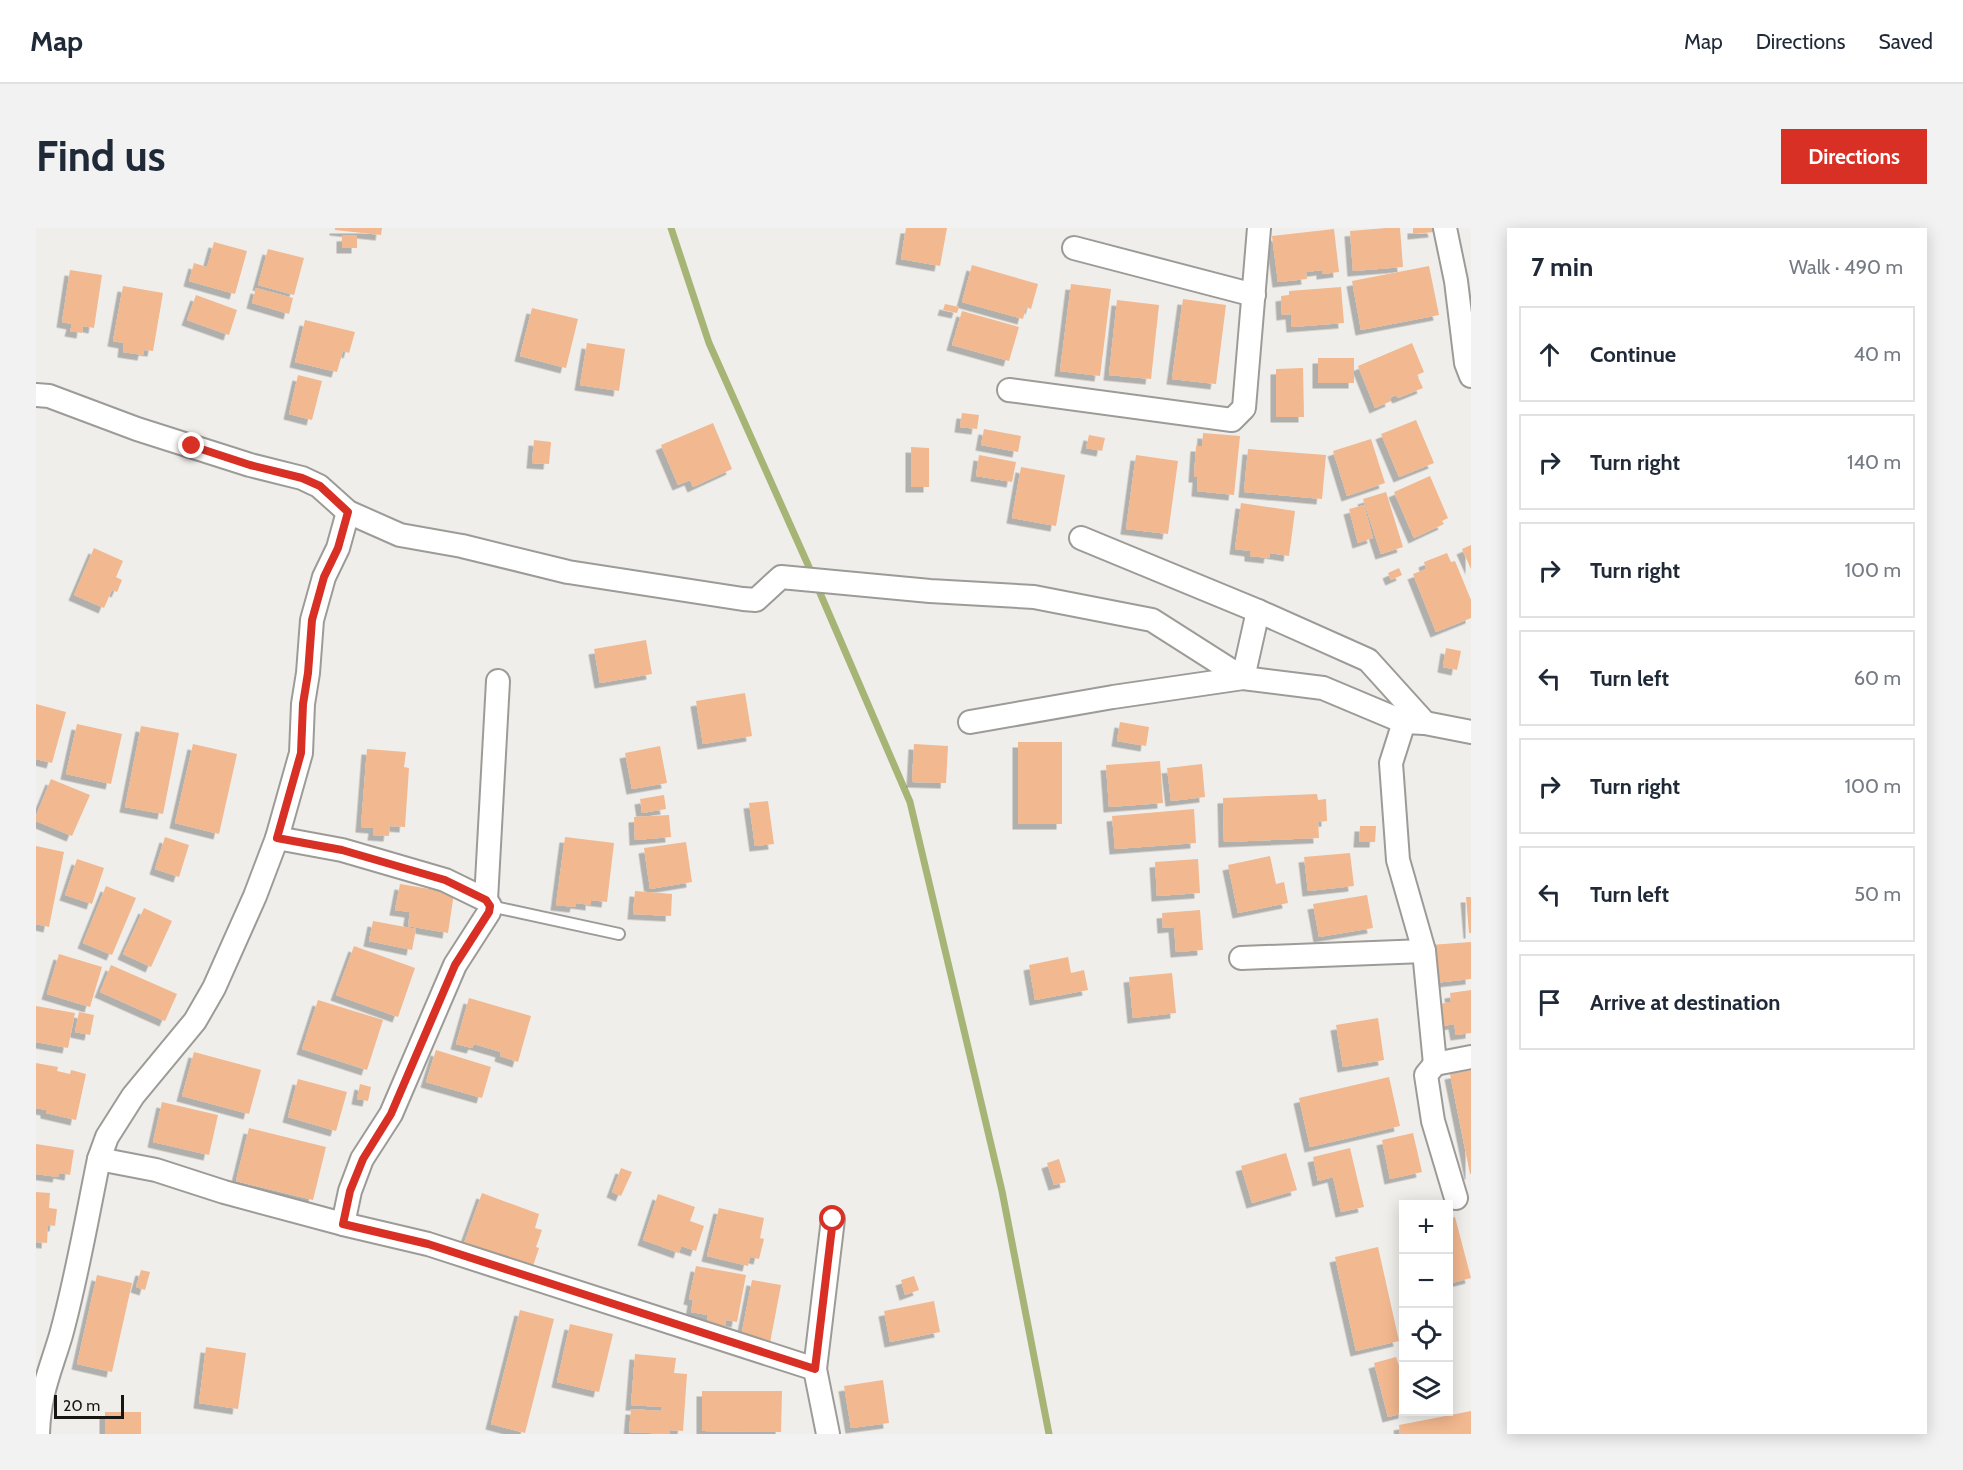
<!DOCTYPE html>
<html lang="en">
<head>
<meta charset="utf-8">
<style>
  :root { --surface:#fff; --page:#f2f2f3; --text:#1f2937; --muted:#747a83; --line:#e0e1e3; --accent:#d93025 }
  body { margin:0; font-family:Cabin,sans-serif; background:var(--page); color:var(--text) }
  .controls { position:absolute; right:18px; bottom:18px; display:grid; overflow:hidden; border-radius:0px; box-shadow:0 3px 15px #0003 }
  .controls button { width:54px; height:54px; display:grid; place-items:center; padding:0; border:0; border-bottom:2px solid var(--line); background:var(--surface); color:var(--text); font:30px sans-serif }
  .scale { position:absolute; left:18px; bottom:15px; width:70px; box-sizing:border-box; padding-left:6px; border:3px solid #171615; border-top:0; font-size:16px; line-height:21px; white-space:nowrap; color:#171615; -webkit-text-stroke:4px #f0eeea; paint-order:stroke }
  .stop { position:absolute; width:18px; height:18px; margin:-14px; border:4px solid #d93025; border-radius:50%; background:#fff }
  .stop.end { background:#d93025; border-color:#fff; box-shadow:0 2px 6px #0008 }
  .list { margin:0; padding:0; list-style:none }
  h2 { display:flex; justify-content:space-between; align-items:center; height:78px; margin:0; padding:0 24px; font-size:26px }
  h2 small { font-size:20px; font-weight:400; color:var(--muted) }
  .list li { display:grid; grid-template-columns:39px 1fr auto; gap:18px; align-items:center; box-sizing:border-box; height:96px; margin:0 12px 12px; padding:0 12px; border:2px solid var(--line); border-radius:0px }
  .list b { display:block; font-size:22px; white-space:nowrap }
  .list em { font-size:20px; font-style:normal; color:var(--muted) }
  .icon { flex:none; width:33px; height:33px; fill:none; stroke:currentColor; stroke-width:2; stroke-linecap:round; stroke-linejoin:round }
  .map { position:relative; flex:none; width:1435px; height:1206px; overflow:hidden; border-radius:0px }
  header { display:flex; align-items:center; gap:36px; box-sizing:border-box; height:84px; padding:0 30px; background:var(--surface); border-bottom:2px solid var(--line) }
  header strong { font-size:28px }
  nav { display:flex; gap:33px; margin-inline-start:auto; font-size:21px }
  .intro { display:flex; align-items:center; justify-content:space-between; box-sizing:border-box; height:144px; padding:0 36px }
  h1 { margin:0; font-size:42px }
  .button { padding:15px 27px; border-radius:0px; background:var(--accent); color:#fff; font-size:21px; font-weight:700 }
  main { display:flex; gap:36px; padding:0 36px }
  aside { flex:1; background:var(--surface); border-radius:0px; box-shadow:0 3px 15px #0003 }
  .map>svg:first-child { display:block }
</style>
</head>
<body>
<header>
<strong>Map</strong>
<nav><a>Map</a><a>Directions</a><a>Saved</a></nav>
</header>
<div class="intro"><h1>Find us</h1><a class="button">Directions</a></div>
<main>
<div class="map">
<svg width="1435" height="1206" viewBox="0 0 1435 1206">
  <defs>
    <filter id="shadow"><feDropShadow dx="-5.5" dy="5.5" stdDeviation="0" flood-color="#0004"/></filter>
  </defs>
  <rect width="100%" height="100%" fill="#f0eeea"/>
  <g fill="none" stroke-linecap="round" stroke-linejoin="round">
    <g stroke="#a6b576" stroke-width="7">
      <polyline points="635,0 673,115 777,348"/>
      <polyline points="781,358 874,574 966,963 1013,1206"/>
    </g>
  </g>
  <g fill="#f2b88f" filter="url(#shadow)">
    <polygon points="299,0 346,0 345,7 299,2"/>
    <polygon points="870,0 911,0 904,38 865,31"/>
    <polygon points="1350,0 1364,0 1367,39 1317,43 1314,3"/>
    <polygon points="1377,0 1397,0 1398,4 1377,6"/>
    <polygon points="1298,1 1303,44 1286,46 1286,42 1270,44 1271,51 1242,54 1236,8"/>
    <polygon points="321,7 321,20 306,20 306,8"/>
    <polygon points="178,14 211,23 199,66 153,53 158,35 171,39"/>
    <polygon points="232,21 268,30 258,67 222,57"/>
    <polygon points="936,37 1002,56 995,81 990,79 987,91 926,74"/>
    <polygon points="1393,38 1403,87 1325,102 1316,53"/>
    <polygon points="34,42 66,47 58,100 47,98 46,105 34,103 36,96 26,94"/>
    <polygon points="1035,56 1075,61 1064,148 1024,143"/>
    <polygon points="87,58 127,65 117,123 108,122 107,127 87,124 88,115 77,113"/>
    <polygon points="1305,59 1308,95 1256,99 1255,86 1246,87 1245,68 1253,67 1253,63"/>
    <polygon points="220,60 257,70 253,86 216,75"/>
    <polygon points="160,67 201,82 193,107 151,92"/>
    <polygon points="1147,71 1190,77 1180,156 1136,151"/>
    <polygon points="1081,72 1123,77 1115,151 1073,147"/>
    <polygon points="909,76 923,79 921,85 907,82"/>
    <polygon points="496,80 542,91 530,140 484,128"/>
    <polygon points="926,83 983,99 973,133 916,117"/>
    <polygon points="269,92 319,104 313,125 307,123 301,144 259,134"/>
    <polygon points="551,115 589,121 583,163 544,157"/>
    <polygon points="1376,115 1388,144 1381,147 1387,160 1362,170 1360,167 1354,170 1355,173 1339,180 1322,138"/>
    <rect x="1282" y="130" width="36" height="25"/>
    <polygon points="1267,140 1268,189 1240,189 1240,141"/>
    <polygon points="262,147 286,153 276,192 253,186"/>
    <polygon points="926,185 943,187 941,201 924,199"/>
    <polygon points="1380,192 1398,235 1363,249 1345,206"/>
    <polygon points="677,195 696,241 657,259 654,252 642,257 625,217"/>
    <polygon points="948,201 985,208 982,224 945,217"/>
    <polygon points="1167,205 1204,208 1198,267 1161,263 1162,249 1158,249 1160,218 1166,218"/>
    <polygon points="1053,207 1069,210 1066,223 1050,220"/>
    <polygon points="1335,211 1349,255 1311,268 1297,223"/>
    <polygon points="498,212 515,214 513,236 496,235"/>
    <polygon points="875,219 893,220 893,259 875,259"/>
    <polygon points="1212,221 1290,227 1286,271 1208,264"/>
    <polygon points="943,227 980,234 976,254 940,248"/>
    <polygon points="1100,227 1142,233 1132,306 1090,301"/>
    <polygon points="985,239 1029,247 1020,298 976,290"/>
    <polygon points="1394,248 1412,290 1406,293 1408,296 1378,310 1358,264"/>
    <polygon points="1350,264 1367,319 1345,326 1327,271"/>
    <polygon points="1205,275 1259,283 1253,328 1234,325 1233,330 1214,328 1214,323 1199,321"/>
    <polygon points="1328,277 1337,310 1322,315 1313,281"/>
    <polygon points="1435,317 1435,341 1426,321"/>
    <polygon points="58,320 87,333 80,349 86,352 81,364 76,362 68,380 38,367"/>
    <polygon points="1411,325 1415,334 1419,333 1435,372 1435,390 1400,404 1377,346 1390,341 1388,334"/>
    <polygon points="1363,340 1366,347 1355,352 1352,345"/>
    <polygon points="610,412 616,446 564,455 558,421"/>
    <polygon points="1410,420 1425,423 1421,442 1407,439"/>
    <polygon points="709,465 716,508 667,516 660,473"/>
    <polygon points="0,476 30,484 16,535 0,531"/>
    <polygon points="1084,494 1113,499 1110,518 1081,513"/>
    <polygon points="41,496 86,506 75,556 30,546"/>
    <polygon points="105,498 143,505 127,586 89,579"/>
    <rect x="982" y="514" width="44" height="82"/>
    <polygon points="157,516 201,526 183,606 139,595"/>
    <polygon points="878,516 912,518 910,555 876,554"/>
    <polygon points="624,518 631,555 596,561 589,525"/>
    <polygon points="331,521 370,524 368,539 373,540 369,599 354,598 353,608 337,607 338,600 325,599"/>
    <polygon points="1124,533 1127,575 1073,579 1070,537"/>
    <polygon points="1166,536 1169,569 1135,573 1131,540"/>
    <polygon points="15,551 54,567 36,608 0,593 0,588"/>
    <polygon points="1281,566 1282,572 1290,571 1291,593 1282,594 1283,610 1188,614 1187,570"/>
    <polygon points="628,567 630,581 606,585 604,571"/>
    <polygon points="732,573 738,616 719,618 713,575"/>
    <polygon points="1158,581 1160,615 1079,621 1076,588"/>
    <polygon points="633,587 635,609 599,612 598,589"/>
    <polygon points="1324,598 1340,598 1339,614 1323,614"/>
    <polygon points="129,609 153,617 143,649 119,641"/>
    <polygon points="529,609 578,615 571,674 555,672 555,677 540,675 539,679 520,677"/>
    <polygon points="650,614 656,654 614,661 608,620"/>
    <polygon points="0,618 28,624 13,699 0,696"/>
    <polygon points="1314,625 1318,658 1272,663 1268,629"/>
    <polygon points="1234,628 1240,656 1248,654 1252,675 1202,685 1192,637"/>
    <polygon points="41,631 68,640 56,676 29,667"/>
    <polygon points="1162,631 1164,665 1121,668 1119,634"/>
    <polygon points="364,656 418,665 412,705 372,698 374,684 359,682"/>
    <polygon points="70,658 100,670 76,727 47,715"/>
    <polygon points="599,663 636,666 635,688 597,686"/>
    <polygon points="1331,667 1337,700 1283,709 1277,676"/>
    <polygon points="1430,669 1435,669 1435,705 1433,705"/>
    <polygon points="108,680 136,693 115,739 87,726"/>
    <polygon points="1164,682 1167,722 1140,724 1138,699 1127,700 1126,685"/>
    <polygon points="337,693 380,701 376,722 333,713"/>
    <polygon points="1435,714 1435,751 1398,755 1394,717"/>
    <polygon points="318,718 379,740 362,789 300,767"/>
    <polygon points="23,726 66,739 54,779 11,766"/>
    <polygon points="1032,729 1035,745 1048,742 1052,762 999,772 993,737"/>
    <polygon points="75,737 141,766 129,793 64,764"/>
    <polygon points="1136,745 1140,785 1097,790 1093,749"/>
    <polygon points="1435,762 1435,805 1420,807 1418,796 1407,798 1403,776 1415,774 1414,765"/>
    <polygon points="433,770 495,788 482,834 464,828 465,824 438,816 436,820 420,816"/>
    <polygon points="282,772 347,792 331,842 266,821"/>
    <polygon points="0,778 39,785 32,820 0,814"/>
    <polygon points="43,784 58,787 54,807 39,804"/>
    <polygon points="1342,790 1348,832 1307,839 1300,797"/>
    <polygon points="400,822 455,839 446,870 390,854"/>
    <polygon points="158,824 225,842 213,886 146,868"/>
    <polygon points="0,835 22,839 21,843 34,846 35,842 50,846 40,892 10,885 10,882 0,880"/>
    <polygon points="1435,842 1435,946 1434,946 1414,846"/>
    <polygon points="1353,849 1364,898 1274,919 1263,870"/>
    <polygon points="262,851 311,864 300,903 252,889"/>
    <polygon points="324,856 335,859 332,873 321,871"/>
    <polygon points="126,874 182,887 173,927 117,914"/>
    <polygon points="213,900 290,919 277,972 200,953"/>
    <polygon points="1377,905 1386,944 1354,951 1346,912"/>
    <polygon points="0,916 38,922 34,947 23,945 22,949 0,946"/>
    <polygon points="1314,920 1328,979 1305,984 1297,949 1282,953 1277,929"/>
    <polygon points="1250,925 1261,962 1216,975 1205,938"/>
    <polygon points="1023,931 1030,954 1018,957 1011,935"/>
    <polygon points="585,940 596,944 585,968 576,964"/>
    <polygon points="0,964 14,965 13,980 21,981 19,998 12,997 11,1015 0,1014"/>
    <polygon points="446,965 503,986 499,1000 506,1002 500,1019 503,1020 496,1041 428,1015"/>
    <polygon points="622,966 659,979 654,993 668,998 660,1023 645,1018 643,1025 607,1012"/>
    <polygon points="683,980 728,990 724,1010 728,1011 723,1031 714,1029 712,1038 671,1028"/>
    <polygon points="1419,989 1435,1050 1412,1056 1412,991"/>
    <polygon points="1342,1019 1363,1113 1320,1123 1299,1029"/>
    <polygon points="660,1038 710,1047 701,1094 690,1092 689,1098 671,1094 672,1087 655,1084 657,1072 653,1071"/>
    <polygon points="105,1042 114,1044 109,1062 100,1059"/>
    <polygon points="61,1047 96,1055 76,1144 41,1136"/>
    <polygon points="878,1048 883,1062 869,1067 865,1052"/>
    <polygon points="716,1052 745,1057 734,1115 705,1109"/>
    <polygon points="898,1073 904,1104 854,1114 848,1083"/>
    <polygon points="484,1082 518,1091 489,1205 455,1196"/>
    <polygon points="534,1096 577,1106 563,1164 521,1154"/>
    <polygon points="170,1119 210,1125 202,1181 163,1175"/>
    <polygon points="599,1126 640,1130 638,1145 651,1146 647,1203 634,1202 634,1206 593,1204 595,1181 625,1183 625,1179 595,1177"/>
    <polygon points="1360,1129 1368,1152 1368,1185 1352,1189 1338,1135"/>
    <polygon points="847,1152 853,1195 815,1200 808,1158"/>
    <polygon points="666,1163 746,1163 745,1204 666,1203"/>
    <polygon points="1435,1183 1435,1206 1364,1206 1363,1197"/>
    <rect x="69" y="1184" width="36" height="22"/>
  </g>
  <g fill="none" stroke-linecap="round" stroke-linejoin="round">
    <g stroke="#9d9b97" stroke-width="14">
      <polyline id="lane" points="454,678 583,706"/>
    </g>
    <g stroke="#9d9b97" stroke-width="26">
      <g id="street">
        <polyline points="1409,0 1420,53 1430,135 1435,148"/>
        <polyline points="1038,20 1218,67"/>
        <polyline points="973,162 1196,192 1208,180 1223,0"/>
        <polyline points="0,167 13,168 101,201 214,237 266,250 283,258 312,284 364,307 426,318 532,344 707,371 720,372 745,349 894,363 998,369 1116,392 1207,450 1222,383"/>
        <polyline points="1045,310 1222,383 1332,432 1389,495"/>
        <polyline points="934,494 1077,469 1207,450 1287,460 1368,494 1389,495 1435,504"/>
        <polyline points="1368,494 1355,535 1362,632 1388,723 1399,836"/>
        <polyline points="241,610 306,622 409,652 450,672 454,678 453,684 419,737 355,886 326,931 314,963 307,996"/>
        <polyline points="450,672 462,453"/>
        <polyline points="1205,730 1388,723"/>
        <polyline points="63,931 120,942 188,964 307,996 392,1016 779,1141"/>
        <polyline points="1420,970 1397,893 1390,847 1399,836 1435,829"/>
        <path d="M2,1206c1,-40 12,-62 23,-99 16,-58 26,-118 38,-176l8,-22 26,-41 62,-75 19,-33 41,-92 22,-58 24,-85 2,-49 5,-31 4,-53 12,-43 14,-29 10,-36"/>
        <polyline points="792,1206 779,1141 797,991"/>
      </g>
    </g>
    <use href="#lane" stroke="#fff" stroke-width="10"/>
    <use href="#street" stroke="#fff" stroke-width="22"/>
  </g>
  <g fill="none" stroke-linecap="round" stroke-linejoin="round">
    <polyline stroke="#d93025" stroke-width="8" points="156,218 214,237 266,250 284,258 312,284 302,320 288,349 276,392 272,445 267,476 265,525 241,610 306,622 409,652 450,672 454,678 453,684 419,737 355,886 327,931 314,963 307,996 392,1016 779,1141 797,991"/>
  </g>
</svg>
<div class="controls">
<button>+</button>
<button>−</button>
<button><svg class="icon" aria-label="locate" viewBox="0 0 24 24"><circle cx="12" cy="12" r="6"/><path d="M12 2v4M12 18v4M2 12h4M18 12h4"/></svg></button>
<button><svg class="icon" aria-label="layers" viewBox="0 0 24 24"><path d="M12 4l9 5-9 5-9-5zM3 14l9 5 9-5"/></svg></button>
</div>
<div class="scale">20 m</div>
<div class="stop" style="left:797px;top:991px"></div>
<div class="stop end" style="left:156px;top:218px"></div>
</div>
<aside>
<h2>7 min<small>Walk · 490 m</small></h2>
<ul class="list">
<li><svg class="icon" aria-label="ahead" viewBox="0 0 24 24"><path d="M12 20V5M6 11l6-6 6 6"/></svg><div><b>Continue</b></div><em>40 m</em></li>
<li><svg class="icon" aria-label="right" viewBox="0 0 24 24"><path d="M7 20v-9h11M14 6l5 5-5 5"/></svg><div><b>Turn right</b></div><em>140 m</em></li>
<li><svg class="icon" aria-label="right" viewBox="0 0 24 24"><path d="M7 20v-9h11M14 6l5 5-5 5"/></svg><div><b>Turn right</b></div><em>100 m</em></li>
<li><svg class="icon" aria-label="left" viewBox="0 0 24 24"><path d="M17 20v-9H6M10 6l-5 5 5 5"/></svg><div><b>Turn left</b></div><em>60 m</em></li>
<li><svg class="icon" aria-label="right" viewBox="0 0 24 24"><path d="M7 20v-9h11M14 6l5 5-5 5"/></svg><div><b>Turn right</b></div><em>100 m</em></li>
<li><svg class="icon" aria-label="left" viewBox="0 0 24 24"><path d="M17 20v-9H6M10 6l-5 5 5 5"/></svg><div><b>Turn left</b></div><em>50 m</em></li>
<li><svg class="icon" aria-label="arrive" viewBox="0 0 24 24"><path d="M6 21V4h12l-3 4 3 4H6"/></svg><div><b>Arrive at destination</b></div></li>
</ul>
</aside>
</main>
</body>
</html>
